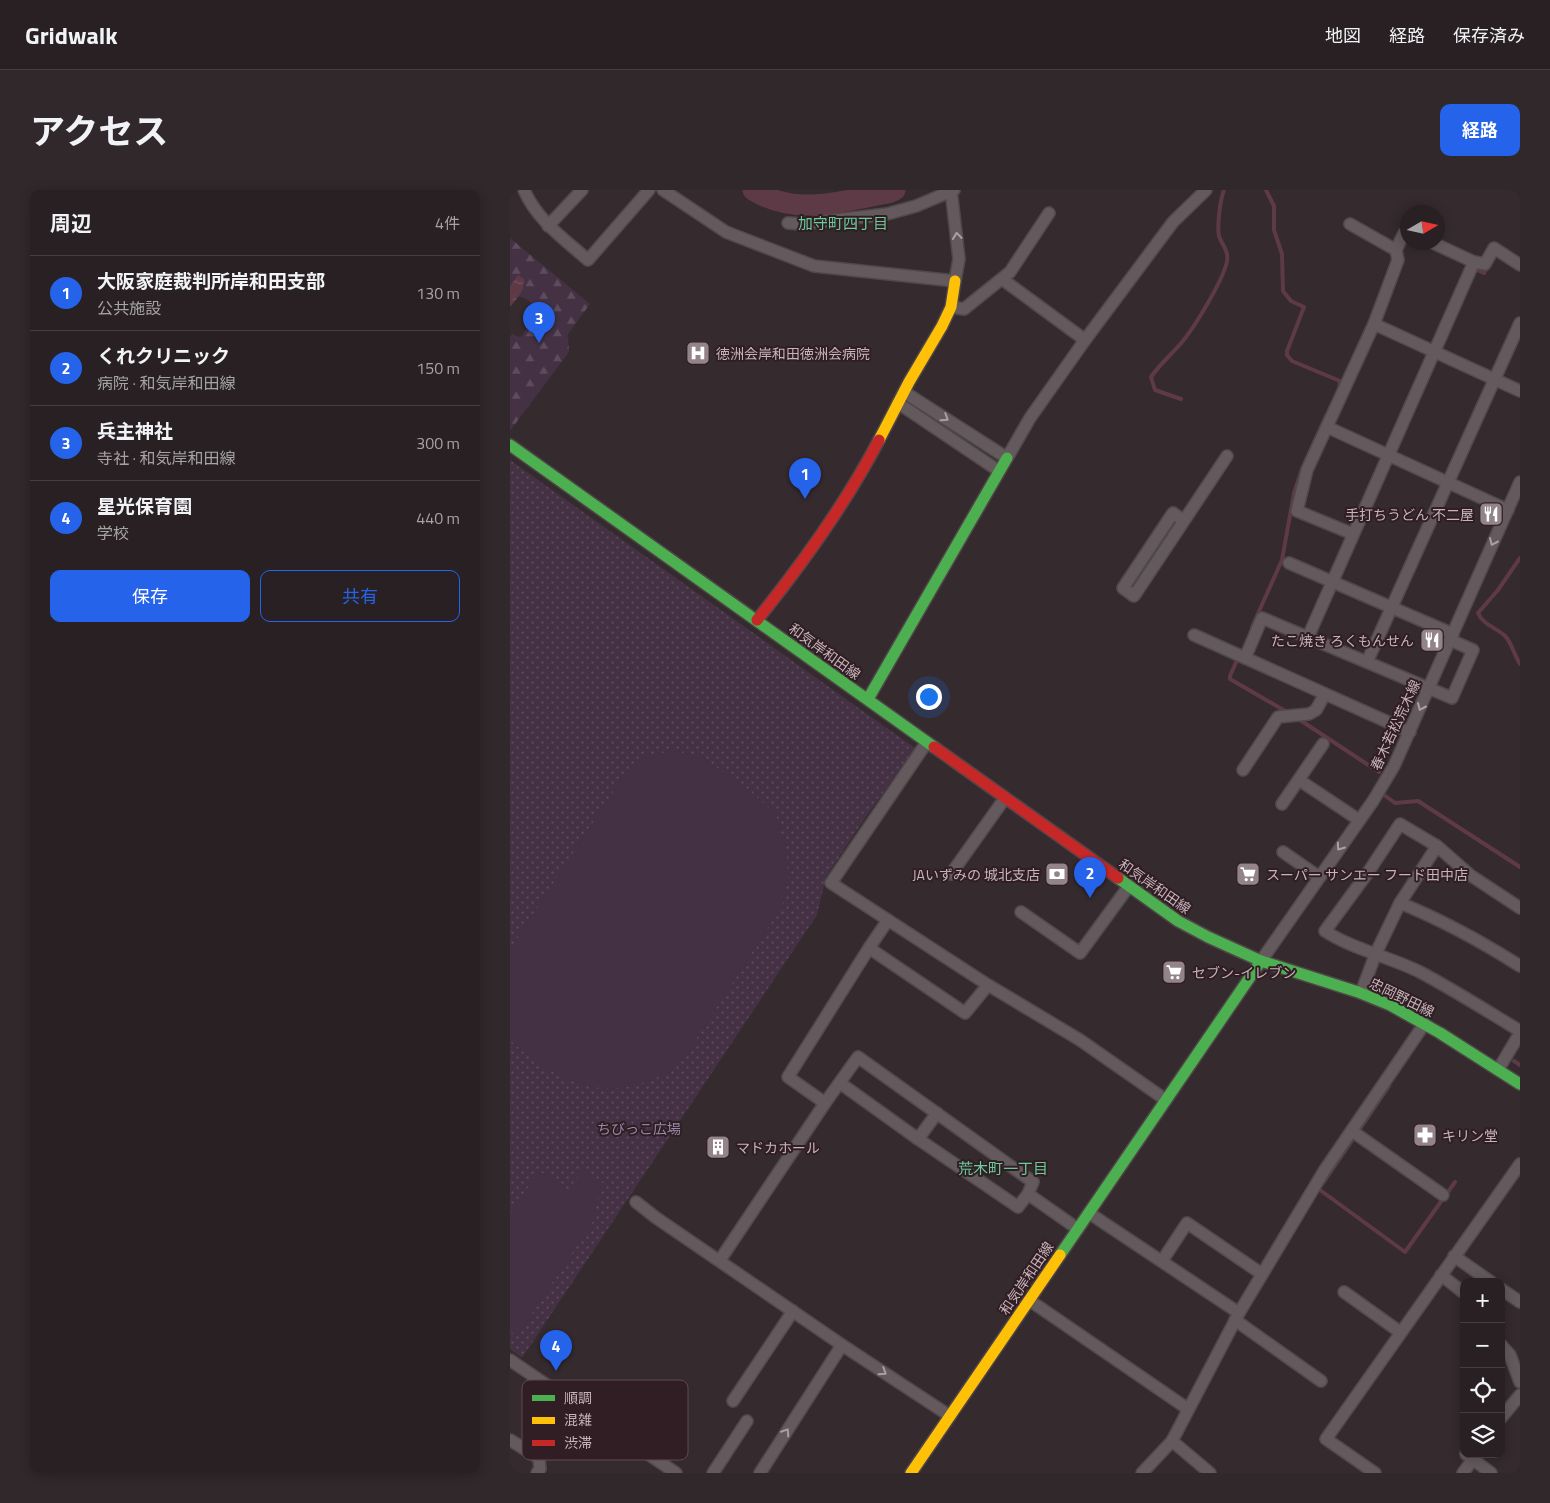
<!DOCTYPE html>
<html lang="ja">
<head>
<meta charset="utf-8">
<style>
  :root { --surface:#282022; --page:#30282a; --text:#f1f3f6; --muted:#a5a3a5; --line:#443e40; --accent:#2563eb }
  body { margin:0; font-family:"Titillium Web","Noto Sans JP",sans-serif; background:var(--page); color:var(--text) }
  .controls { position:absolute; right:15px; bottom:15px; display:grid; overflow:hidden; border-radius:10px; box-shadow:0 2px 12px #0003 }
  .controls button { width:45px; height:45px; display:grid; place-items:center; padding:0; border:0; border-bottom:1px solid var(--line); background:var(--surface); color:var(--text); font:25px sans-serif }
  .compass { position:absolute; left:890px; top:15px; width:45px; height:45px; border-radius:50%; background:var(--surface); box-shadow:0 2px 12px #0003; rotate:81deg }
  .you { position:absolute; left:418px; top:506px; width:18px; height:18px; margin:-12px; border:4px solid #fff; border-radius:50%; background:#1a73e8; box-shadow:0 0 0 8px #1a73e833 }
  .badge { display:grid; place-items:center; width:32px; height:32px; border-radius:50%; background:var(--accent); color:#fff; font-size:16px; font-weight:700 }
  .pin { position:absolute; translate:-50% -41px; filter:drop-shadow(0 1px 2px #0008) }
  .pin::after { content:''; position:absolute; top:26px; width:18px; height:15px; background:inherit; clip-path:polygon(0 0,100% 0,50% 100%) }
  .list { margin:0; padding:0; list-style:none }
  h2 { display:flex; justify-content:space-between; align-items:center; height:65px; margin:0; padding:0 20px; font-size:21px }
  h2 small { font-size:16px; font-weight:400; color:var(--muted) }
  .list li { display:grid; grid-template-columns:32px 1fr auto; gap:15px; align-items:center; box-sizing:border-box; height:75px; padding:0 20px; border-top:1px solid var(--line) }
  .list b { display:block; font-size:19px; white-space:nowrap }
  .list p { margin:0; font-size:16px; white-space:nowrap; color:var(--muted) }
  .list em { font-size:16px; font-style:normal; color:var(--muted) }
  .actions { display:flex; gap:10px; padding:15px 20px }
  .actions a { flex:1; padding:11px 0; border:1px solid var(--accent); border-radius:10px; text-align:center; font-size:18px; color:var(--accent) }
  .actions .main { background:var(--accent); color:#fff }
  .icon { flex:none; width:28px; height:28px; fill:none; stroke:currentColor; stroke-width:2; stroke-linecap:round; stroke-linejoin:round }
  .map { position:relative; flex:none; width:1010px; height:1283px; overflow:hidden; border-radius:10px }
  header { display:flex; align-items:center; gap:30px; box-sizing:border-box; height:70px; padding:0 25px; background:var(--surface); border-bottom:1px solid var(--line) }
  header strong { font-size:24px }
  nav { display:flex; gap:28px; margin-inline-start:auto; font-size:18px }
  .intro { display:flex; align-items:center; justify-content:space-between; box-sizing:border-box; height:120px; padding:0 30px }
  h1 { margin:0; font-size:35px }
  .button { padding:12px 22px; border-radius:10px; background:var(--accent); color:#fff; font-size:18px; font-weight:700 }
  main { display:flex; gap:30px; padding:0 30px }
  aside { flex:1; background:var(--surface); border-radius:10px; box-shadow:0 2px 12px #0003 }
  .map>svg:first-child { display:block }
</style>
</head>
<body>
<header>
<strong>Gridwalk</strong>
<nav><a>地図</a><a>経路</a><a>保存済み</a></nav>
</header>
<div class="intro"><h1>アクセス</h1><a class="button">経路</a></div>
<main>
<aside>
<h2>周辺<small>4件</small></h2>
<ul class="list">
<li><span class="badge">1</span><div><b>大阪家庭裁判所岸和田支部</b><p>公共施設</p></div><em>130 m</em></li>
<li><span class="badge">2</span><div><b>くれクリニック</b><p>病院 · 和気岸和田線</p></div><em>150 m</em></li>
<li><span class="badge">3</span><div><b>兵主神社</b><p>寺社 · 和気岸和田線</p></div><em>300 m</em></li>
<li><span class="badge">4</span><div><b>星光保育園</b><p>学校</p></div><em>440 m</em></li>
</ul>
<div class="actions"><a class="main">保存</a><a>共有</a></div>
</aside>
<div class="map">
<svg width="1010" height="1283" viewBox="0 0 1010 1283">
  <defs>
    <pattern id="grass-dots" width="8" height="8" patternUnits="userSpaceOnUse" patternTransform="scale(1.25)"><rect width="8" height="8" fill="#443144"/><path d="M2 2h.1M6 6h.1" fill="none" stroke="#5e4c5d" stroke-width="1.8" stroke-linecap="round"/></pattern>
    <pattern id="forest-firs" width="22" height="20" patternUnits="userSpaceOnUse" patternTransform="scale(1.25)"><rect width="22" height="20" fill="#443144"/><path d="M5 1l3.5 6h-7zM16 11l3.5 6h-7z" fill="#5e4c5d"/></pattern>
    <pattern id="water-ripples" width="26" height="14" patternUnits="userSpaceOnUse" patternTransform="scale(1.25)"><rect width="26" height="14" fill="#5e3a47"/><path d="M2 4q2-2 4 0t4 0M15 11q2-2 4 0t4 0" fill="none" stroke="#74545f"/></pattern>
  </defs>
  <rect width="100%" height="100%" fill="#352a2e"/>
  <polygon fill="url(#grass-dots)" points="0,270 405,558 351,634 316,687 307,725 12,1168 0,1159"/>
  <path fill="url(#forest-firs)" d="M0,48l80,66 -22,30 1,18 -59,79v-94l2,-3 7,3 3,-1 15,-25c-1,-6 -12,-14 -19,-15l7,-12 -7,-9 -8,11z"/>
  <g fill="#443144">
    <path d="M166,561l27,7 41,28 32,28 11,39 1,26 -6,27c-21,32 -41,64 -62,96 -16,24 -30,51 -52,70 -6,4 -14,6 -21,9 -51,21 -99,-6 -137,-41v-91l118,-180 17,-14z"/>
    <polygon points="72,979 96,995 83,1016 90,1021 7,1146 0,1141 0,1025 29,981 59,1000"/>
  </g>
  <path fill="url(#water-ripples)" d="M8,85l6,4c2,10 -8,21 -14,28v-21z"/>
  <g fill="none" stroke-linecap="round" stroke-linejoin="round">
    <g stroke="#5e3a47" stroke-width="4">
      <polyline points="756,0 764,16 764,40 772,64 773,101 781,111 794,117 777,161 777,165 782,171 830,191 829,200"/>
      <polyline points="907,52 920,57"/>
      <polyline points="967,80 974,83 978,76"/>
      <path d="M671,209l-26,-9 -4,-13c9,-13 21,-23 31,-35 12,-14 42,-63 45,-81 2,-10 -5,-16 -8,-25 -2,-10 1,-36 5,-46"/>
      <polyline points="795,272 816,226"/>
      <path d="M1010,368l-22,32 -20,23c5,12 19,15 27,23 7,7 9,19 15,28"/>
      <polyline points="742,437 772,370 784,303 792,279"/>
      <polyline points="727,470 720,486 720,489 777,522"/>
      <polyline points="787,528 869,582"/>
      <polyline points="874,605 885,613 908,611 1010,677"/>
      <polyline points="1004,871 1010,875"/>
      <polyline points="813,993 879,896"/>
      <polyline points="810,1000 895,1062 945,992"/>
    </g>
    <path stroke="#5e3a47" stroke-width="21" d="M243,0c43,27 88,11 135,3l7,-3"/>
    <g stroke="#50484b" stroke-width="14">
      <g id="street">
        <path d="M14,0c13,30 40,49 64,70l61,-70"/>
        <polyline points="153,0 216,42 304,76 445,91 449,69 441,0"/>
        <polyline points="278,33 291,34 377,24 406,16 444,0"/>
        <polyline points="840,34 886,60"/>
        <polyline points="38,36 72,0"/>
        <polyline points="921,52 964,72 975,74 984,58 1010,75"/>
        <polyline points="492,89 575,150"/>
        <polyline points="441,117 454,119 500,82 539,23"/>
        <polyline points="864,134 1010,201"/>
        <polyline points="394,202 497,268 520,228 575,150 663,32 696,0"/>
        <polyline points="388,213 489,281"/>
        <polyline points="817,237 998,320"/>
        <polyline points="674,331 663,323 613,398 624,406 717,266"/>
        <polyline points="843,344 787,321 797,280 864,134 888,70 886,60 894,43 898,45"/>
        <polyline points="779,373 943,444"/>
        <polyline points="684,445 900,542"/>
        <polyline points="798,447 964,72"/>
        <polyline points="735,468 752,428 942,508 963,460 940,450"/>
        <polyline points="857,472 1010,133"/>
        <polyline points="417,552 321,693 478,795 570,850 656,910"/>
        <polyline points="733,580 768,527 799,524 806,520 815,504"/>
        <polyline points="789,590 849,630"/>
        <polyline points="772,614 813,554"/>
        <polyline points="773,662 809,687"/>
        <polyline points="441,684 495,608"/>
        <path d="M890,713c42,17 82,39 120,63"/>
        <path d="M1010,718l-50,-33 -33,-29 -37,-22 -31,47 -44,60c27,18 65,26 95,41 34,18 67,39 100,59"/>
        <polyline points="511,722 570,763 619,696"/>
        <polyline points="378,730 359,758 455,823 478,795"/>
        <polyline points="751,771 863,611 884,576 1010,292"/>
        <polyline points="851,803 866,763 890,713 927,656"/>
        <polyline points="988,880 1010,843"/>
        <polyline points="315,913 348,867 523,992 518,1004 508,1017 408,949 330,893"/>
        <polyline points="842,941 933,1005"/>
        <polyline points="408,949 427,923"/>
        <polyline points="518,1004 568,1039"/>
        <polyline points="126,1012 145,1027 332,1155 440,1226"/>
        <polyline points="579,1023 729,1123"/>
        <polyline points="944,1066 981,1092"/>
        <polyline points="210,1070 315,913 278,887 359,758"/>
        <polyline points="652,1071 677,1033 752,1084"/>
        <polyline points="931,1085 954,1103"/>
        <polyline points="991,1099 1010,1112"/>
        <polyline points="834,1102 890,1142"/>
        <polyline points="519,1110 678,1219"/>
        <polyline points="725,1130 811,1191"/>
        <polyline points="991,1155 1000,1165 1010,1192"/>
        <polyline points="0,1170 166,1283"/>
        <polyline points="223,1211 283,1121"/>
        <polyline points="991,1228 1010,1205"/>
        <polyline points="0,1250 29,1268 30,1279 27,1283"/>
        <polyline points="662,1251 700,1283"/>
        <polyline points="956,1264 981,1283"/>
        <polyline points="203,1283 237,1231"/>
        <polyline points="250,1283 332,1155"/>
        <polyline points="632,1283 662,1251 729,1123 814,981 915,833"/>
        <polyline points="865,1283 816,1249 1010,974"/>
        <polyline points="953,1283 963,1269"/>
      </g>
    </g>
    <g stroke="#4f4548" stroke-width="14">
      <g id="fast">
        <polyline points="0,255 424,557"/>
        <polyline points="358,509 497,268"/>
        <polyline points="608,688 668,731 698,747 751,771 848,802 880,815 930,843 1010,894"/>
        <polyline points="550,1065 751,771"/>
      </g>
    </g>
    <g stroke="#4f4548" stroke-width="14">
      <g id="slow">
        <polyline points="369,250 399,192 432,136 441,117 445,91"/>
        <polyline points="401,1283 550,1065"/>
      </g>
    </g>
    <g stroke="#4f4548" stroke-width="14">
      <g id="jam">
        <path d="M247,430c46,-57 88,-115 122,-180"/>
        <polyline points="424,557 608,688"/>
      </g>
    </g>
    <use href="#street" stroke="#64595d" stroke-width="11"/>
    <use href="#fast" stroke="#4caf50" stroke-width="11"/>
    <use href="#slow" stroke="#ffc107" stroke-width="11"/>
    <use href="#jam" stroke="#c62828" stroke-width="11"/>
  </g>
  <defs><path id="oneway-chevron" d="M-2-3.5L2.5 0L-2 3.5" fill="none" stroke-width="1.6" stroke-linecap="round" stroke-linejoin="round" transform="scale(1.25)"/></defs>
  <g stroke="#ae9da3">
    <use href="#oneway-chevron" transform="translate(447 46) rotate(-96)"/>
    <use href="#oneway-chevron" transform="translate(435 228) rotate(33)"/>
    <use href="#oneway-chevron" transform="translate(983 352) rotate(114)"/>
    <use href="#oneway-chevron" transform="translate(911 517) rotate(114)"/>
    <use href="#oneway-chevron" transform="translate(830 657) rotate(125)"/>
    <use href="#oneway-chevron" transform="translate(373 1182) rotate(33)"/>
    <use href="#oneway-chevron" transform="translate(276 1242) rotate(-57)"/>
  </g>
  <defs>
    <g id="hospital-square" transform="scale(1.25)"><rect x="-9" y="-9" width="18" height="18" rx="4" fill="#938489" stroke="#301e24"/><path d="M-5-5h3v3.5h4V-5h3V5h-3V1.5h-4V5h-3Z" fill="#fff"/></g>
    <g id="restaurant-square" transform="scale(1.25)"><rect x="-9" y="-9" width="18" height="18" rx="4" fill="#938489" stroke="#301e24"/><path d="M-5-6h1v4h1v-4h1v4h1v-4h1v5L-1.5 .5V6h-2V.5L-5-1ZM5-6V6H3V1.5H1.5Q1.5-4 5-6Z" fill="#fff"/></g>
    <g id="bank-square" transform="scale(1.25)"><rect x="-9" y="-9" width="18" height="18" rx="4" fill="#938489" stroke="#301e24"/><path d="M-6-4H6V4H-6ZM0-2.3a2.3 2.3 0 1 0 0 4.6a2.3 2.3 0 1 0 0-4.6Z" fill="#fff"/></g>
    <g id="supermarket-square" transform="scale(1.25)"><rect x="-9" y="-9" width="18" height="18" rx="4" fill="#938489" stroke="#301e24"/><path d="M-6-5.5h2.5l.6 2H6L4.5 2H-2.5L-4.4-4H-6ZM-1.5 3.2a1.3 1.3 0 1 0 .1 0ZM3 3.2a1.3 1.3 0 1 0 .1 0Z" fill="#fff"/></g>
    <g id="pharmacy-square" transform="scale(1.25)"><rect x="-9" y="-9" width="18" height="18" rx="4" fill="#938489" stroke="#301e24"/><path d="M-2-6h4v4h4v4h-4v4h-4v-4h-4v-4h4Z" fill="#fff"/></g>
    <g id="building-square" transform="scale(1.25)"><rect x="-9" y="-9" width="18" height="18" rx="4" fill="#938489" stroke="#301e24"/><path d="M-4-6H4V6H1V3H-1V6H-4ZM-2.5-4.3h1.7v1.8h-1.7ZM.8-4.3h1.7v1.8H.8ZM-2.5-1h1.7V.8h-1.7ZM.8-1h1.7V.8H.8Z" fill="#fff"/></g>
  </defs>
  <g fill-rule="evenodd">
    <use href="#hospital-square" x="188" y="163"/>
    <use href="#restaurant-square" x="981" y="324"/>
    <use href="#restaurant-square" x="922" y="450"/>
    <use href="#bank-square" x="547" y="684"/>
    <use href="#supermarket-square" x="738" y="684"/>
    <use href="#supermarket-square" x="664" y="782"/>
    <use href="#pharmacy-square" x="915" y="945"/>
    <use href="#building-square" x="208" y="957"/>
  </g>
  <g text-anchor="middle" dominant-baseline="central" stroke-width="4" stroke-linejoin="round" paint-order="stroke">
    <g font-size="14" fill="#c6b4ba" stroke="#301e24" text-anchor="start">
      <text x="206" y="163">徳洲会岸和田徳洲会病院</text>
      <text x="964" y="324" text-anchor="end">手打ちうどん 不二屋</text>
      <text x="904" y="450" text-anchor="end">たこ焼き ろくもんせん</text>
      <text x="530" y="684" text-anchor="end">JAいずみの 城北支店</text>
      <text x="756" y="684">スーパー サンエー フード田中店</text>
      <text x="682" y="782">セブン-イレブン</text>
      <text x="932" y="945">キリン堂</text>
      <text x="226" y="957">マドカホール</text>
    </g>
    <g font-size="14" fill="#c6b4ba" stroke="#301e24">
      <text transform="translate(315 461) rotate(36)">和気岸和田線</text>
      <text transform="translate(885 535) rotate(-65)">春木若松荒木線</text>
      <text transform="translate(645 696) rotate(35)">和気岸和田線</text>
      <text transform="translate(892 807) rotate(26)">忠岡野田線</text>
      <text transform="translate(516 1088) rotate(-56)">和気岸和田線</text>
    </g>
    <g font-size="14" fill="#948aaa" stroke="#301e24">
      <text x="129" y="938">ちびっこ広場</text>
    </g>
    <g font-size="15" fill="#69cc9a" stroke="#301e24">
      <text x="333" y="33">加守町四丁目</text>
      <text x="493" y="978">荒木町一丁目</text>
    </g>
  </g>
  <rect x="12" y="1190" width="166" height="80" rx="8" fill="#301e24" stroke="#5d4b51" stroke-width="1"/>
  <rect x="22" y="1205" width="23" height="6" fill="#4caf50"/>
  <rect x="22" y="1227" width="23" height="7" fill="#ffc107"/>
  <rect x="22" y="1250" width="23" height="6" fill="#c62828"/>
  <g font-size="14" fill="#c6b4ba">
    <text x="54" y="1213">順調</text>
    <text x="54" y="1235">混雑</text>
    <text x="54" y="1258">渋滞</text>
  </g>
</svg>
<div class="controls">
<button>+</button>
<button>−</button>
<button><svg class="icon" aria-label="locate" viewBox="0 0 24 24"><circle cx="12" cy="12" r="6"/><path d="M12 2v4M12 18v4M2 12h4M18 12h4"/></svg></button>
<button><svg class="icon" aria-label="layers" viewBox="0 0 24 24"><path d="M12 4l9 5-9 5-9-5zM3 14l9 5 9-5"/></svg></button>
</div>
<svg class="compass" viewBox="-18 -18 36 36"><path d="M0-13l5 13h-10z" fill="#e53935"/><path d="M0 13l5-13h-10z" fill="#a5a3a5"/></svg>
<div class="you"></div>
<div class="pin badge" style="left:295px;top:309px">1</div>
<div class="pin badge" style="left:580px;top:708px">2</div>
<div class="pin badge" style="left:29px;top:153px">3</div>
<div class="pin badge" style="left:46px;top:1181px">4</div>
</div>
</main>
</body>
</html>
